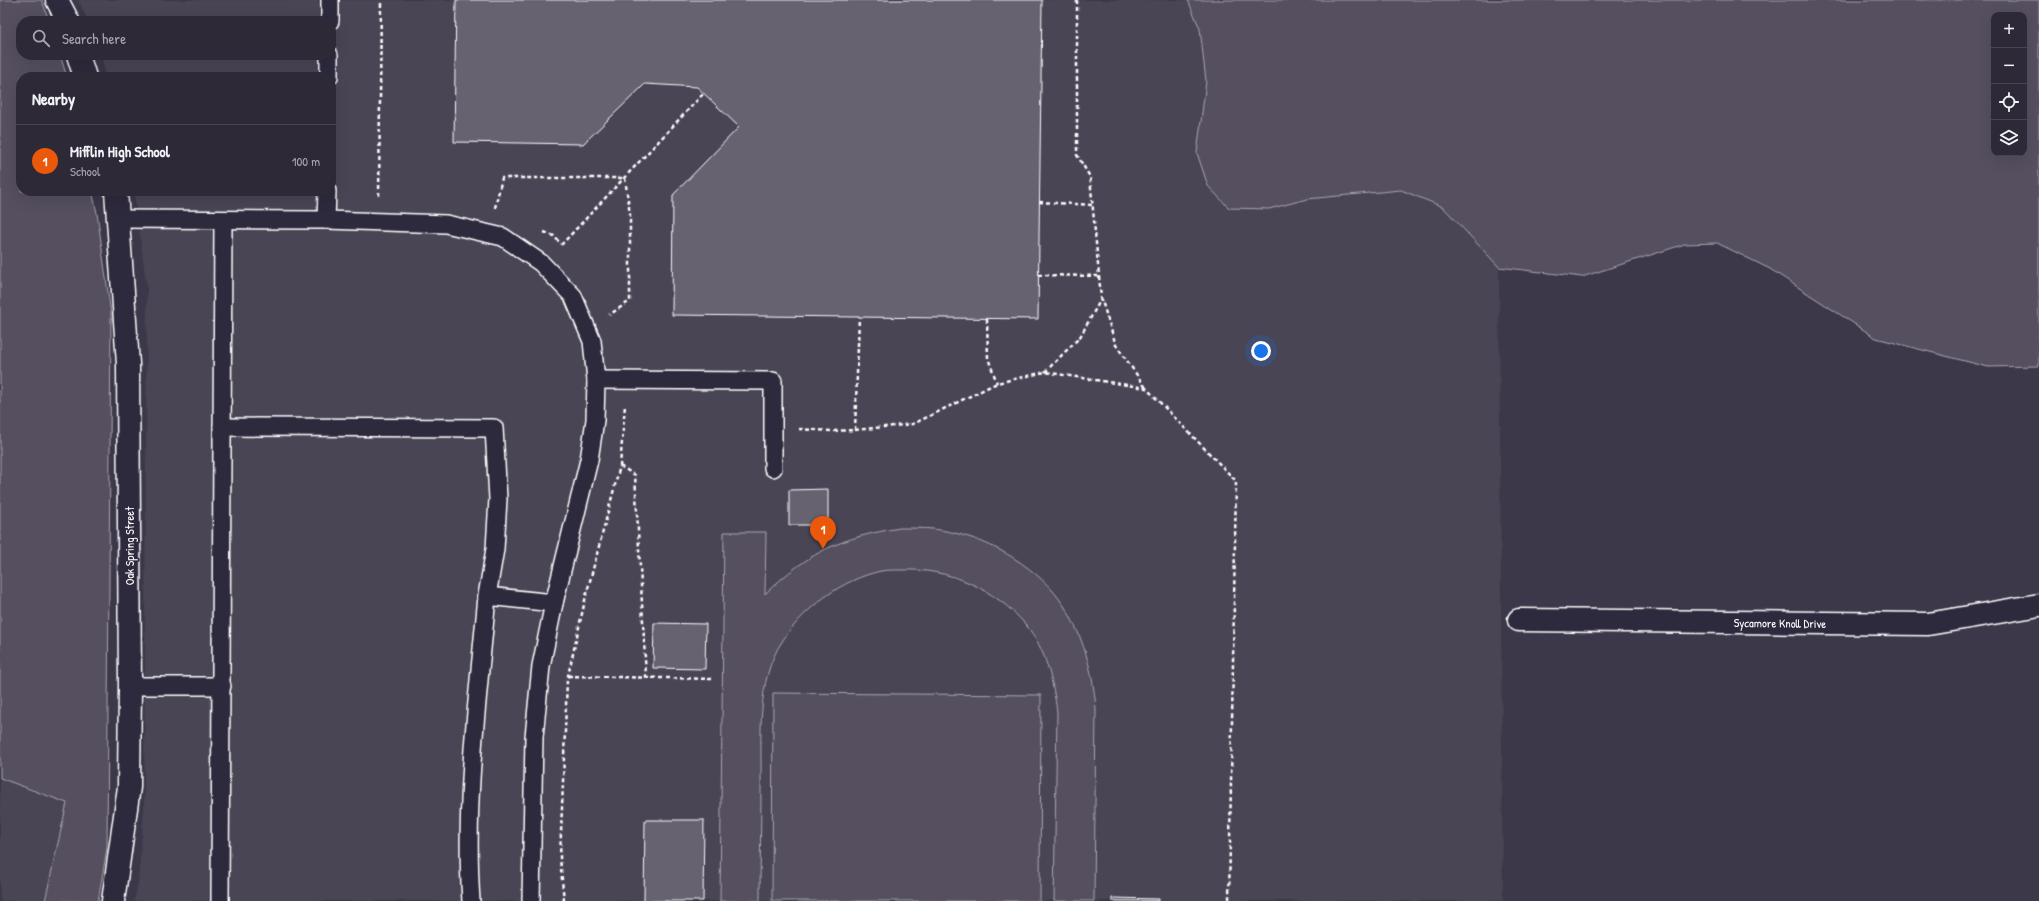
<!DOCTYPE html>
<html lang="en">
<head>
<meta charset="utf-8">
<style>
  :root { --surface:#2d2937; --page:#35313f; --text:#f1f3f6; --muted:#a7a6ad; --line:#484552; --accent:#ea580c }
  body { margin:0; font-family:"Patrick Hand",sans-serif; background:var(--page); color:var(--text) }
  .controls { position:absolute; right:12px; top:12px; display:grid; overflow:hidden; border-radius:8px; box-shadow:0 4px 16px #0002 }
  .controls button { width:36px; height:36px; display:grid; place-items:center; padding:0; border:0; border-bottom:1px solid var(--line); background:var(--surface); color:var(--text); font:20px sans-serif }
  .you { position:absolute; left:1261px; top:351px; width:14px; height:14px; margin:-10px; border:3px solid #fff; border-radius:50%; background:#1a73e8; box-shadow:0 0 0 6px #1a73e833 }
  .badge { display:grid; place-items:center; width:26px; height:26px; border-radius:50%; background:var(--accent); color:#fff; font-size:13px; font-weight:700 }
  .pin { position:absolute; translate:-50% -33px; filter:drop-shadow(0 1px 2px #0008) }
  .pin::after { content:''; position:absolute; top:21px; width:14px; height:12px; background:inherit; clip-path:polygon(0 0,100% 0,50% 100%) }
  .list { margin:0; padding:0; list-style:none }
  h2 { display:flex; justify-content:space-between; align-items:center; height:52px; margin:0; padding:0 16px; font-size:17px }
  h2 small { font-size:13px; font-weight:400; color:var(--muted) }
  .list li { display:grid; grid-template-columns:26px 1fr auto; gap:12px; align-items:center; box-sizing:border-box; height:72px; padding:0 16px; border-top:1px solid var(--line) }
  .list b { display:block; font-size:15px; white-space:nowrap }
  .list p { margin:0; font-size:13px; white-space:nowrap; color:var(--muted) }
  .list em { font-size:13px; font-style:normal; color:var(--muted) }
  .icon { flex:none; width:22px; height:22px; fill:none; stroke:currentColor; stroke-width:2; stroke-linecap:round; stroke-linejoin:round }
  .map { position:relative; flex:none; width:2039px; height:901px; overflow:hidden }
  .search { position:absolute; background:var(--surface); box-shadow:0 4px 16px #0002; left:16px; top:16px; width:320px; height:44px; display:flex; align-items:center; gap:10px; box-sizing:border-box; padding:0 14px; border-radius:16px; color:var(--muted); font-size:15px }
  .panel { position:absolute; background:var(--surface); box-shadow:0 4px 16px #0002; left:16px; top:72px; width:320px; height:124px; border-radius:16px }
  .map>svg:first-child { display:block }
</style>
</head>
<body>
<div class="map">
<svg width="2039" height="901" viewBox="0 0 2039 901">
  <rect width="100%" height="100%" fill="#3c3749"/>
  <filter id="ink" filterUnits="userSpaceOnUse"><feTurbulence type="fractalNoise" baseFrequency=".025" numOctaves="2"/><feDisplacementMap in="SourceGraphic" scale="8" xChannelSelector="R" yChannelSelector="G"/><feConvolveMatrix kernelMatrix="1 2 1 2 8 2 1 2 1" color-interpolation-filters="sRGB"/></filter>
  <g filter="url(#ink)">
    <g fill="#494455">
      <polygon points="78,0 1188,0 1200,29 1206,81 1197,153 1269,209 1307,199 1401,190 1443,207 1499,267 1503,901 134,901 138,883 144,809 147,290 134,191 331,191 331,77 106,77 101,55 331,55 331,21 88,21"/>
      <polygon points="0,778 67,803 45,901 0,901"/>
    </g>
    <g fill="#555060" stroke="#aaa8b0" fill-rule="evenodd">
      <polygon points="0,0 42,0 49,21 21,21 21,55 60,55 67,77 21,77 21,191 92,191 97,213 111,314 107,848 98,901 45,901 67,803 0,778"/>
      <path d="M1188,0h851v366l-51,1 -112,-29 -106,-69 -53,-26 -32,1 -103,33 -83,-10 -56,-60 -42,-17 -94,9 -38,10 -40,-1 -21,-22 -11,-33 9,-72 -6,-52zM1994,15h30v138h-30z"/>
      <path d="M900,528c11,0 22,0 33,1 44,5 91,29 120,62 27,32 40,77 43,118l-2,192h-40l3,-189c-4,-30 -11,-63 -31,-87 -32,-37 -77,-57 -125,-55 -7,0 -14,0 -20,1 -38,8 -76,36 -98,69 -28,41 -21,98 -22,145 0,38 -1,77 -1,116h-40l4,-369h42l-1,62c43,-42 77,-57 135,-66z"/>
      <polygon points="773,693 1041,695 1040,901 772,901"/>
    </g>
    <g fill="#666270" stroke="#fff">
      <polygon points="456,0 1042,0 1038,319 672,315 673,195 739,127 697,87 645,84 583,144 454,142"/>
      <polygon points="828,489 828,525 789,525 789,490"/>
      <polygon points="654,623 706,624 705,669 653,668"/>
      <polygon points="645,820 704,820 703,901 644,901"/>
      <polygon points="1112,898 1159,899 1159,901 1112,901"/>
    </g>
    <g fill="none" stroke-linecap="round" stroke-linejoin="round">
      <g stroke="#fff" stroke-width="20">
        <g id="service">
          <polyline points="330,21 330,0"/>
          <polyline points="329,77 329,55"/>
          <polyline points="119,219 326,220 446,224 503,237 541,263 573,296 592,341 596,380 595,420 589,460 554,603 541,666 534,737 531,901"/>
          <polyline points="326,220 327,191"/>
          <polyline points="596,380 773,381 773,468"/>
          <polyline points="222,427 494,428 498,499 495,549 487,596"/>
          <polyline points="130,686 222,686"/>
          <polyline points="220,901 223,221"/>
          <path d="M471,901c-7,-102 7,-203 16,-305l67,7"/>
        </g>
      </g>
      <g stroke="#fff" stroke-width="25">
        <g id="minor">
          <polyline points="57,0 68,21"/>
          <polyline points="78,55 85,77"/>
          <path id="s1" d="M1519,620l409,4 111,-19"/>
          <polyline points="113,901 129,787 130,686 128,364 116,191"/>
        </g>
      </g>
      <g stroke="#fff" stroke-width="2.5" stroke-dasharray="4 3" stroke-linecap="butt">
        <polyline points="1077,0 1077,155 1090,177 1101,298 1116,345 1146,388"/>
        <polyline points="379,196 381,0"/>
        <polyline points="1039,202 1093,205"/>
        <polyline points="495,208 502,178 625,178 630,215 630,301 609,315"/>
        <polyline points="544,232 554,236 559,242"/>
        <polyline points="561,245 704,93"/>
        <polyline points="1038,275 1100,276"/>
        <polyline points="987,319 988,358 997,383"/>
        <polyline points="1045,372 1080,337 1101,299"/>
        <polyline points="799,429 831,431 855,430 913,424 997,383 1045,372 1146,388 1236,481 1229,901"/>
        <polyline points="855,430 859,317"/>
        <polyline points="620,466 635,475 646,677"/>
        <polyline points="568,676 713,679"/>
        <polyline points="564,901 560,858 567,680 586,596 620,466 625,405"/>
      </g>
      <use href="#service" stroke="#2f2a3d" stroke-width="17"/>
      <use href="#minor" stroke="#2f2a3d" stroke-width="22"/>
    </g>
  </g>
  <g text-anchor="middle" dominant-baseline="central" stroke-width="3.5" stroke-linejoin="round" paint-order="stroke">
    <g font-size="12" fill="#fff" stroke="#2f2a3d">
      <text transform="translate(129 546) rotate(-90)">Oak Spring Street</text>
      <text stroke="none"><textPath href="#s1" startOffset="261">Sycamore Knoll Drive</textPath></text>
    </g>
  </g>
</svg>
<div class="controls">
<button>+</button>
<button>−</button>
<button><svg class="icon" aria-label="locate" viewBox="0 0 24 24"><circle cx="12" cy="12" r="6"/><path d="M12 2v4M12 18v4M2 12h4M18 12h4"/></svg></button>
<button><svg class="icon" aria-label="layers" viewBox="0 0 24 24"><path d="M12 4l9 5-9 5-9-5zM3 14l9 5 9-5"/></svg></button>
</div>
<div class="you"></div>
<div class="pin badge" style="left:823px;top:549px">1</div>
<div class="search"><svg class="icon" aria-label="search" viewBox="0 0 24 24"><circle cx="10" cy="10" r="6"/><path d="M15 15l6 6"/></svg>Search here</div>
<section class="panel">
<h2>Nearby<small></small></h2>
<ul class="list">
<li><span class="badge">1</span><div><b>Mifflin High School</b><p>School</p></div><em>100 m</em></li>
</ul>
</section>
</div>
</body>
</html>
